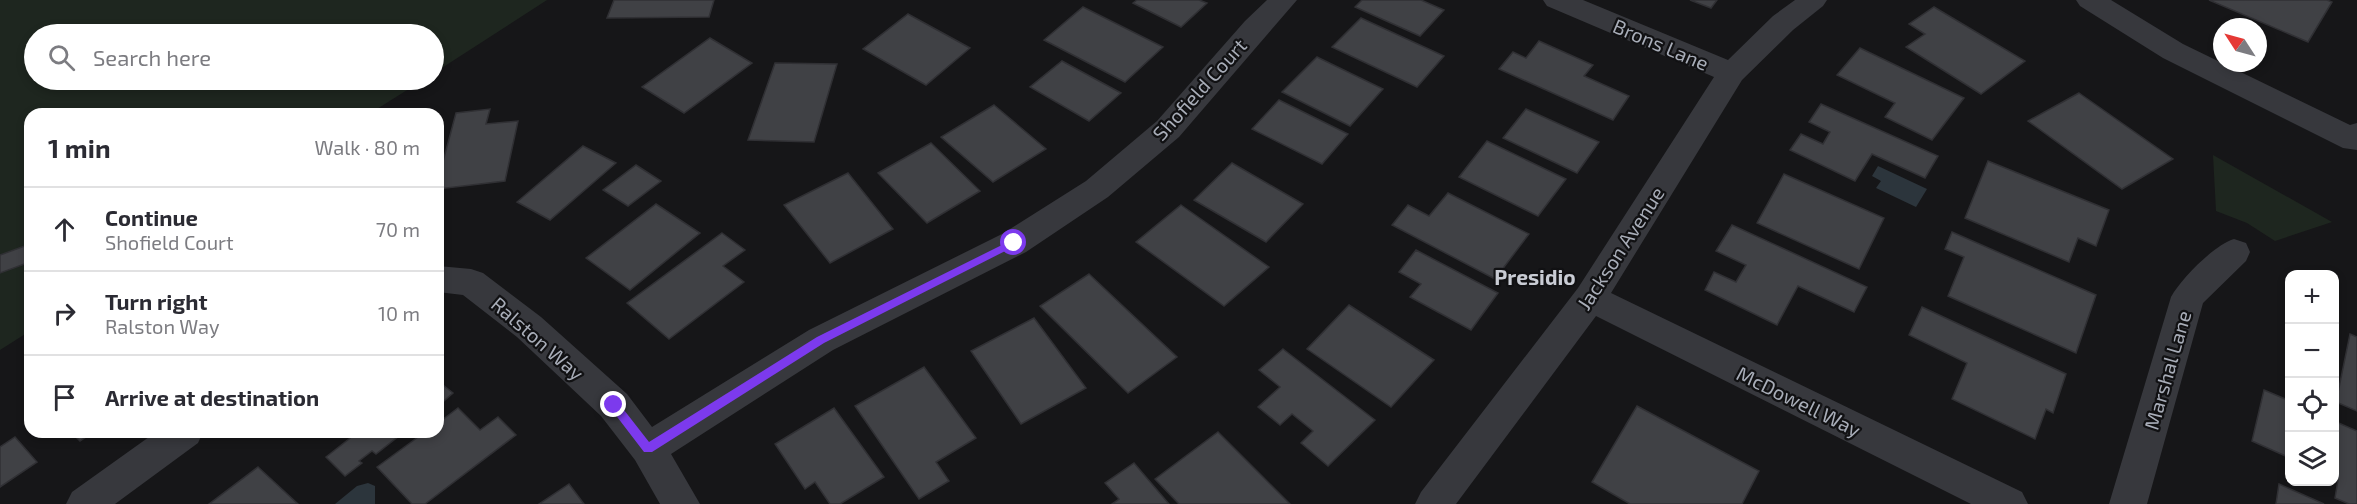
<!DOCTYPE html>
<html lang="en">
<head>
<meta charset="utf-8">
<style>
  :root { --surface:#fff; --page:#f7f7f7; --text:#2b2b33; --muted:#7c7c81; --line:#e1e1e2 }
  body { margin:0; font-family:"Exo 2",sans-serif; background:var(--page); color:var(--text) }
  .controls { position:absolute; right:18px; bottom:18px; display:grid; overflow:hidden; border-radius:12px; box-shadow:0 3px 9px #0003 }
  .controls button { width:54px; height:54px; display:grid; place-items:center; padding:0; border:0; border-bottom:2px solid var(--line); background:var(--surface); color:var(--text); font:30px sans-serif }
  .compass { position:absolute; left:2213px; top:18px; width:54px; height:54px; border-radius:50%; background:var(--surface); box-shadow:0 3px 9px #0003; rotate:306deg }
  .stop { position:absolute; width:18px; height:18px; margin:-14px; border:4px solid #7c3aed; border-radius:50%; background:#fff }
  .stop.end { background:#7c3aed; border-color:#fff; box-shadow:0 2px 6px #0008 }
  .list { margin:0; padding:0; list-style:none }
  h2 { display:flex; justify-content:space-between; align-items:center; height:78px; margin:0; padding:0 24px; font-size:26px }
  h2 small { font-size:20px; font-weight:400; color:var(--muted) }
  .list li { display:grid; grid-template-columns:39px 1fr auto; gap:18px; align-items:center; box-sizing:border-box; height:84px; padding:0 24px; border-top:2px solid var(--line) }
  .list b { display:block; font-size:22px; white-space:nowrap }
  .list p { margin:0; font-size:20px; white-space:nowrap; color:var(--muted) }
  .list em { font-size:20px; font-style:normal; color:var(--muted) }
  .icon { flex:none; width:33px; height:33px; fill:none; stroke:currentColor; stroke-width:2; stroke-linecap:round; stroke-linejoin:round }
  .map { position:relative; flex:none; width:2357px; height:504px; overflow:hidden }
  .search { position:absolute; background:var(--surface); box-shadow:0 3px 9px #0003; left:24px; top:24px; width:420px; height:66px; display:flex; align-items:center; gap:15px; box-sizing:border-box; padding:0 21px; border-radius:33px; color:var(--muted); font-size:22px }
  .panel { position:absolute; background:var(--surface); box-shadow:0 3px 9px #0003; left:24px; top:108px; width:420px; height:330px; border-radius:18px }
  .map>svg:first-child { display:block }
</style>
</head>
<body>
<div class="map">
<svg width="2357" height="504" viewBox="0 0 2357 504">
  <rect width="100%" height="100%" fill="#161618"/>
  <g fill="#1e261f">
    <polygon points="0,0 547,0 434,73 434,34 34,34 34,80 423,80 369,114 30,114 30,331 0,350"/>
    <polygon points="2213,155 2332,222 2275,241 2247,223 2216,211"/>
  </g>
  <g fill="#2c353c">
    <polygon points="1878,166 1927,189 1916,207 1876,188 1881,181 1872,176"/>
    <polygon points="368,483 375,486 375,504 335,504 357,486"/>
  </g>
  <g fill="#404145" stroke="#303034" stroke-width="1.5">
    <polygon points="614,0 714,0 709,17 607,18"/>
    <polygon points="1137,0 1199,0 1207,3 1181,27 1133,3"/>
    <polygon points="1362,0 1421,0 1444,10 1420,36 1355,7"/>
    <polygon points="1690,0 1717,0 1711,8"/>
    <polygon points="2209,0 2327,0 2332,2 2308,42"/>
    <polygon points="1083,7 1163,47 1125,82 1044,40"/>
    <polygon points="1934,7 2025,61 1981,94 1906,47 1925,34 1909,24"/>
    <polygon points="908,14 970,48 926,85 863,49"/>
    <polygon points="1361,18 1444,56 1417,87 1332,47"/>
    <polygon points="710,38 752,63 684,113 642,87"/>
    <polygon points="1539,41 1593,65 1584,76 1629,96 1613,120 1499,69 1513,52 1526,58"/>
    <polygon points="1860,48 1964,98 1932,140 1885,117 1895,103 1837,75"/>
    <polygon points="1317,57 1383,89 1350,126 1282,92"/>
    <polygon points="1062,61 1121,93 1089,121 1030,87"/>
    <polygon points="775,63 837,64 814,142 748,140"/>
    <polygon points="2079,93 2173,159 2122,189 2028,121"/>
    <polygon points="1279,100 1348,134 1322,164 1252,129"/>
    <polygon points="1821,104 1938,156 1925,178 1872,154 1855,181 1790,150 1801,134 1823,144 1830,132 1809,122"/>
    <polygon points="994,105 1046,149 993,182 941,137"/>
    <polygon points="490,109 486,124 518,121 505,181 438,189 438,180 456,113"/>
    <polygon points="1526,109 1599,142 1577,173 1503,138"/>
    <polygon points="1487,141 1566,179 1538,216 1459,177"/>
    <polygon points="931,143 980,191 927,223 878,173"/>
    <polygon points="583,146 616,163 550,220 517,202"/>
    <polygon points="1988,161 2109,210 2096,246 2078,238 2069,262 1965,218"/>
    <polygon points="1232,163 1303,204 1266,242 1194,200"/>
    <polygon points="636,165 661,181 628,206 603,190"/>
    <polygon points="848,173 893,229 830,263 784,205"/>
    <polygon points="1784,174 1884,218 1859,269 1757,223"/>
    <polygon points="1448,193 1529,234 1495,279 1392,225 1408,205 1429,216"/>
    <polygon points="656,204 700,233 630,290 586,258"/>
    <polygon points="1181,205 1269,267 1224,306 1136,242"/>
    <polygon points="1732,225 1867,287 1854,312 1798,286 1777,325 1705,290 1714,272 1736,282 1746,265 1716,251"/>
    <polygon points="1952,232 2096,295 2076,353 1948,296 1964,257 1945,249"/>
    <polygon points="722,233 745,250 723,266 744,282 669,339 627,303"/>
    <polygon points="30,244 30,262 0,273 0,255"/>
    <polygon points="1416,250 1498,293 1471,330 1410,297 1421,284 1399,272"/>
    <polygon points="1089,274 1177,357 1128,393 1040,306"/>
    <polygon points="1349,305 1434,360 1391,407 1307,349"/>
    <polygon points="1922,307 2066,374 2053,413 2046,409 2035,439 1952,399 1967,363 1909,335"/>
    <polygon points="1034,318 1086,388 1021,424 971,351"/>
    <polygon points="2350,334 2357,337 2357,411 2336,402"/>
    <polygon points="1283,349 1375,420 1328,466 1301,443 1313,431 1292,414 1280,425 1258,407 1280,387 1259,370"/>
    <polygon points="924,367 976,438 936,462 949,481 919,499 855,406"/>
    <polygon points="438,381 453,393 438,406"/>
    <polygon points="2264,390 2290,401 2290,458 2252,441"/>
    <polygon points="1637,406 1759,471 1742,504 1630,504 1592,482"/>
    <polygon points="458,408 480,430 498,417 516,435 425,504 412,504 377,467 425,432 438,432 438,423"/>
    <polygon points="834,408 884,477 840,504 830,504 815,482 805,489 775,444"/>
    <polygon points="2334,421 2357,431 2357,504 2349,504 2335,498 2338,480 2334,478"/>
    <polygon points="71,432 93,432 80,441"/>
    <polygon points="350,432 404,432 376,454 372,451 359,461 362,463 345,476 326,457 354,435"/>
    <polygon points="1218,432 1290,504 1179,504 1155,479"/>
    <polygon points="15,437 37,462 0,487 0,447"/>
    <polygon points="1134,463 1169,504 1112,504 1119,499 1105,483"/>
    <polygon points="258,467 298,504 209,504"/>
    <polygon points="569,484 584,504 539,504"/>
    <polygon points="2279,484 2324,504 2276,504"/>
  </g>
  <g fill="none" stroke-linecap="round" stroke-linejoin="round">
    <g fill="#37383d" fill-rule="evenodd">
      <polygon points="1267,0 1297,0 1179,137 1108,197 1026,252 833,350 671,454 700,504 660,504 635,460 601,416 517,337 463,295 438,292 438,266 471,269 483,273 541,317 627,394 652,427 809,330 1002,234 1086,181 1157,121 1245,21"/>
      <polygon points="1543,0 1583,0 1728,60 1773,16 1795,0 1827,0 1823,6 1793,30 1742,80 1611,293 2022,492 2028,504 1971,504 1596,316 1456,504 1415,504 1421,492 1578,288 1714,77 1547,6"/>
      <path d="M2234,239l12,4 4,9 -4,9 -43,42 -56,201h-38l62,-207c10,-18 43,-52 63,-58z"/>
      <polygon points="156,432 203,432 198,443 115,504 66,504 72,492"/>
    </g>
    <polygon fill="#37383d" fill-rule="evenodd" points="2076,0 2111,0 2183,44 2350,125 2357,123 2357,150 2343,148 2163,58 2080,6"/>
  </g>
  <polygon fill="#7c3aed" points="1014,239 1017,240 1017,245 824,343 652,452 644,452 608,405 610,401 617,401 649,442 817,337"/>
  <g text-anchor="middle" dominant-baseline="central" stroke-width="4.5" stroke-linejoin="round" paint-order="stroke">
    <g font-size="20" fill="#a8adb8" stroke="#111113">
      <text transform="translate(1661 44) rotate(23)">Brons Lane</text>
      <text transform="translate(1199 89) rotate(-48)">Shofield Court</text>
      <text transform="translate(1620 248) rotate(-57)">Jackson Avenue</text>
      <text transform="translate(538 338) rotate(41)">Ralston Way</text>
      <text transform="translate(2167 370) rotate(-74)">Marshal Lane</text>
      <text transform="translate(1799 401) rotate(26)">McDowell Way</text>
    </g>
    <g font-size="21" font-weight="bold" fill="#c9ccd4" stroke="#111113">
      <text x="1535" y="276">Presidio</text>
    </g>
  </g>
</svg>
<div class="controls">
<button>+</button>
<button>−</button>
<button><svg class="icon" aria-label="locate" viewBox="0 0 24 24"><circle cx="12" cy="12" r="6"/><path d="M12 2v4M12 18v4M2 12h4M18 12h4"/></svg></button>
<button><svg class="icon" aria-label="layers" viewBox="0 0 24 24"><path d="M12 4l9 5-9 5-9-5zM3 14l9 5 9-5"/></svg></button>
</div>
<svg class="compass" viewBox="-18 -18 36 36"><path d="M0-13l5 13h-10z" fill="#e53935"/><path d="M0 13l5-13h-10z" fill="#7c7c81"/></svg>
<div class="stop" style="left:1014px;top:243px"></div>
<div class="stop end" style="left:614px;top:405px"></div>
<div class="search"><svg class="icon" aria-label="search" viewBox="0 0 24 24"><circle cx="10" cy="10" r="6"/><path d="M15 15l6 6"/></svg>Search here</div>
<section class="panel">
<h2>1 min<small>Walk · 80 m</small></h2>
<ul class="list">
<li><svg class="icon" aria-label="ahead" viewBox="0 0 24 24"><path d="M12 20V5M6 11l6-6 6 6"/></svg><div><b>Continue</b><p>Shofield Court</p></div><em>70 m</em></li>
<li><svg class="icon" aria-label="right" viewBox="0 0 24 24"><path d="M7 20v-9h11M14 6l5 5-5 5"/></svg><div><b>Turn right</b><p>Ralston Way</p></div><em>10 m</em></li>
<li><svg class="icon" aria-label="arrive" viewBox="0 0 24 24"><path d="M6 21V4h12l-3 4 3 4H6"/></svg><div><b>Arrive at destination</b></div></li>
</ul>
</section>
</div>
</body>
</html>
